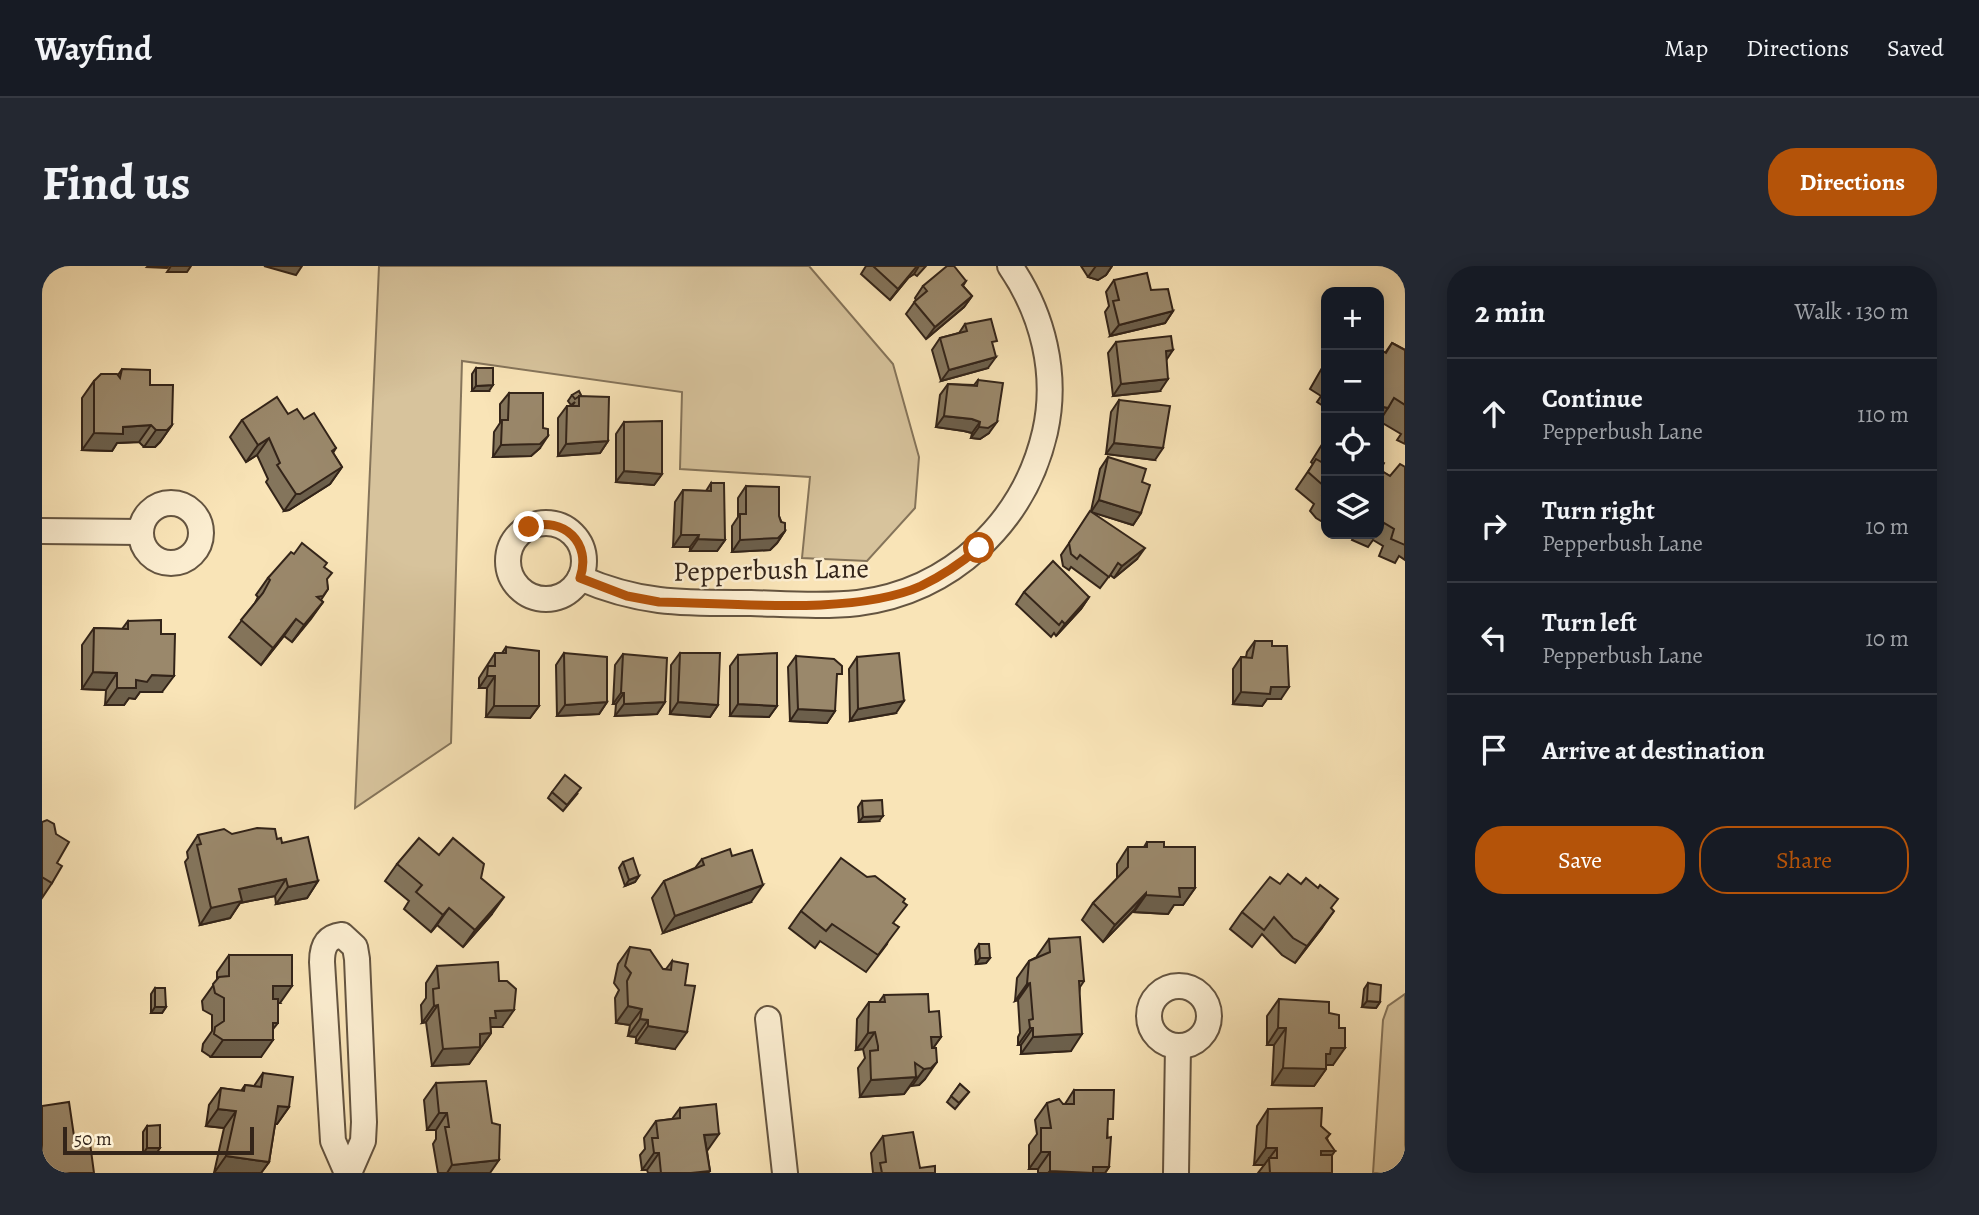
<!DOCTYPE html>
<html lang="en">
<head>
<meta charset="utf-8">
<style>
  :root { --surface:#171b24; --page:#242831; --text:#f1f3f6; --muted:#9ea1a6; --line:#363941; --accent:#b45309 }
  body { margin:0; font-family:Alegreya,serif; background:var(--page); color:var(--text) }
  .controls { position:absolute; right:21px; top:21px; display:grid; overflow:hidden; border-radius:14px; box-shadow:0 4px 18px #0003 }
  .controls button { width:63px; height:63px; display:grid; place-items:center; padding:0; border:0; border-bottom:2px solid var(--line); background:var(--surface); color:var(--text); font:35px sans-serif }
  .scale { position:absolute; left:21px; bottom:18px; width:191px; box-sizing:border-box; padding-left:7px; border:4px solid #332419; border-top:0; font-size:19px; line-height:24px; white-space:nowrap; color:#332419; -webkit-text-stroke:5px #fbedd0; paint-order:stroke }
  .stop { position:absolute; width:21px; height:21px; margin:-16px; border:5px solid #b45309; border-radius:50%; background:#fff }
  .stop.end { background:#b45309; border-color:#fff; box-shadow:0 2px 7px #0008 }
  .list { margin:0; padding:0; list-style:none }
  h2 { display:flex; justify-content:space-between; align-items:center; height:91px; margin:0; padding:0 28px; font-size:30px }
  h2 small { font-size:23px; font-weight:400; color:var(--muted) }
  .list li { display:grid; grid-template-columns:46px 1fr auto; gap:21px; align-items:center; box-sizing:border-box; height:112px; padding:0 28px; border-top:2px solid var(--line) }
  .list b { display:block; font-size:26px; white-space:nowrap }
  .list p { margin:0; font-size:23px; white-space:nowrap; color:var(--muted) }
  .list em { font-size:23px; font-style:normal; color:var(--muted) }
  .actions { display:flex; gap:14px; padding:21px 28px }
  .actions a { flex:1; padding:16px 0; border:2px solid var(--accent); border-radius:28px; text-align:center; font-size:24px; color:var(--accent) }
  .actions .main { background:var(--accent); color:#fff }
  .icon { flex:none; width:38px; height:38px; fill:none; stroke:currentColor; stroke-width:2; stroke-linecap:round; stroke-linejoin:round }
  .map { position:relative; flex:none; width:1363px; height:907px; overflow:hidden; border-radius:28px }
  header { display:flex; align-items:center; gap:42px; box-sizing:border-box; height:98px; padding:0 35px; background:var(--surface); border-bottom:2px solid var(--line) }
  header strong { font-size:33px }
  nav { display:flex; gap:38px; margin-inline-start:auto; font-size:24px }
  .intro { display:flex; align-items:center; justify-content:space-between; box-sizing:border-box; height:168px; padding:0 42px }
  h1 { margin:0; font-size:49px }
  .button { padding:18px 32px; border-radius:28px; background:var(--accent); color:#fff; font-size:24px; font-weight:700 }
  main { display:flex; gap:42px; padding:0 42px }
  aside { flex:1; background:var(--surface); border-radius:28px; box-shadow:0 4px 18px #0003 }
  .map>svg:first-child { display:block }
</style>
</head>
<body>
<header>
<strong>Wayfind</strong>
<nav><a>Map</a><a>Directions</a><a>Saved</a></nav>
</header>
<div class="intro"><h1>Find us</h1><a class="button">Directions</a></div>
<main>
<div class="map">
<svg width="1363" height="907" viewBox="0 0 1363 907">
  <rect width="100%" height="100%" fill="#f9e4b7"/>
  <filter id="stains"><feTurbulence type="fractalNoise" baseFrequency=".00286" numOctaves="4"/><feColorMatrix values="0 0 0 0 .2 0 0 0 0 .09 0 0 0 0 .02 0 0 0 .5 -.17"/></filter>
  <radialGradient id="worn" r=".72"><stop offset=".6" stop-color="#630" stop-opacity="0"/><stop offset="1" stop-color="#630" stop-opacity=".3"/></radialGradient>
  <g fill="#d7c39c" stroke="#85745a" stroke-width="2">
    <polygon points="337,0 767,0 851,98 877,191 873,242 825,295 760,292 768,211 638,203 640,126 420,95 409,477 313,542"/>
    <polygon points="1363,728 1363,907 1331,907 1341,754 1346,740"/>
  </g>
  <g fill="none" stroke-linecap="round" stroke-linejoin="round">
    <g stroke="#645440" stroke-width="28">
      <g id="minor">
        <circle cx="129" cy="267" r="30"/>
        <circle cx="504" cy="295" r="38"/>
        <polyline points="0,265 99,266"/>
        <path d="M538,312c62,27 106,25 171,25 35,1 72,4 107,0 93,-12 166,-80 187,-171 13,-58 -2,-118 -35,-166"/>
        <circle cx="1137" cy="750" r="30"/>
        <polyline points="726,753 743,907"/>
        <path d="M305,907l-14,-32 -11,-179c0,-15 4,-25 20,-27l13,12 2,12 7,163 -1,19 -14,32"/>
        <polyline points="1134,907 1136,780"/>
      </g>
    </g>
    <use href="#minor" stroke="#fbedd0" stroke-width="24"/>
  </g>
  <g fill="#84755c" stroke="#332419" stroke-width="2">
    <polygon points="824,0 884,0 875,10 872,8 866,12 848,34 819,8"/>
    <polygon points="1039,0 1070,0 1064,9 1056,14 1046,11"/>
    <polygon points="1072,14 1131,45 1123,57 1068,70 1063,46 1067,40 1064,26"/>
    <polygon points="924,15 921,20 930,30 922,41 884,73 864,48 874,34 873,32 881,20"/>
    <polygon points="923,58 946,102 899,115 890,84 898,72 917,67"/>
    <polygon points="1074,76 1118,125 1071,130 1066,87"/>
    <polygon points="1350,77 1363,84 1363,178 1355,174 1359,168 1337,155 1337,156 1337,83 1343,87"/>
    <polygon points="1284,95 1284,142 1275,136 1279,130 1268,123"/>
    <polygon points="434,102 447,125 430,125 430,108"/>
    <polygon points="80,103 108,119 130,159 118,176 113,181 102,181 97,176 75,177 70,185 40,184 40,132 52,115 76,109"/>
    <polygon points="936,114 947,167 938,173 929,172 930,167 922,165 894,161 898,129 906,118 932,119"/>
    <polygon points="467,127 498,182 489,190 451,191 452,166 458,157 458,138"/>
    <polygon points="530,129 539,130 566,175 558,187 516,190 516,152 525,140 530,140 533,136 529,139 526,135"/>
    <polygon points="1077,134 1113,194 1064,188 1069,146"/>
    <polygon points="246,148 262,153 294,182 291,187 300,201 288,218 247,244 242,245 224,216 226,213 215,189 204,196 188,171 200,154"/>
    <polygon points="582,156 620,208 612,219 574,216 574,168"/>
    <polygon points="1284,172 1284,258 1274,252 1268,245 1272,238 1254,223 1271,198 1269,196"/>
    <polygon points="1066,191 1100,216 1099,247 1091,259 1050,246 1095,293 1072,312 1068,309 1058,322 1029,301 1027,304 1021,300 1019,289 1049,245 1058,203"/>
    <polygon points="1337,194 1338,204 1348,210 1363,201 1363,294 1357,290 1353,297 1337,290 1341,280 1331,274 1326,281 1310,274 1313,268 1337,268"/>
    <polygon points="669,217 683,274 675,285 648,285 648,281 631,281 633,236 641,224 664,225"/>
    <polygon points="704,220 737,250 743,265 735,277 728,284 690,286 690,260 696,251 696,232"/>
    <polygon points="252,288 282,301 286,323 279,334 281,336 250,376 242,370 219,399 187,371 213,337 216,331 214,329 226,312"/>
    <polygon points="982,326 1047,331 1039,343 1014,370 1012,367 1009,371 974,338"/>
    <polygon points="86,355 120,426 98,426 93,433 87,432 82,439 63,439 64,424 40,423 40,379 52,362 80,363"/>
    <polygon points="1213,375 1230,380 1239,433 1225,433 1220,440 1191,438 1191,403 1199,391 1204,391 1205,386"/>
    <polygon points="464,381 497,440 488,452 444,451 445,422 437,422 437,412 453,387 460,387"/>
    <polygon points="522,387 565,436 557,448 515,450 514,399"/>
    <polygon points="638,387 676,439 668,451 628,448 629,399"/>
    <polygon points="581,388 623,436 615,448 573,450 574,438 571,438 573,399"/>
    <polygon points="696,389 735,440 727,451 688,450 688,400"/>
    <polygon points="754,390 793,445 785,457 748,455 746,401"/>
    <polygon points="815,391 854,447 808,455 807,403"/>
    <polygon points="510,526 535,528 521,545 506,532"/>
    <polygon points="820,535 837,555 817,556 816,541"/>
    <polygon points="0,556 15,597 10,617 0,632"/>
    <polygon points="190,568 235,573 276,615 265,632 234,638 233,630 198,637 188,652 158,659 143,596 146,592 145,586 156,569"/>
    <polygon points="1105,576 1122,581 1153,622 1141,639 1132,639 1126,648 1092,646 1092,644 1061,676 1040,654 1051,637 1075,613 1075,598 1086,581 1102,581"/>
    <polygon points="660,593 709,636 621,667 610,632 622,615 653,602"/>
    <polygon points="581,596 597,610 593,616 583,620 577,602"/>
    <polygon points="355,598 439,612 450,648 421,681 395,659 389,666 362,643 367,635 343,615"/>
    <polygon points="825,611 861,636 851,657 845,678 824,706 778,675 773,682 747,662 759,645"/>
    <polygon points="1238,618 1289,643 1280,662 1253,697 1240,689 1220,668 1210,681 1188,663 1200,646"/>
    <polygon points="1007,673 1042,715 1038,721 1029,785 979,788 979,779 976,779 976,771 978,767 976,734 973,735 975,712 987,695 995,691 995,690"/>
    <polygon points="937,678 948,692 944,697 934,698 933,684"/>
    <polygon points="588,681 621,703 624,703 630,695 633,783 594,777 594,771 586,770 588,759 574,757 573,732 577,724 572,717 576,698"/>
    <polygon points="187,689 238,737 236,737 236,757 231,763 219,791 169,791 160,785 161,778 170,765 170,749 161,744 160,735 175,714 175,706"/>
    <polygon points="395,700 460,761 448,761 449,767 427,798 390,800 384,756 380,757 379,739 384,732 384,717"/>
    <polygon points="1326,717 1338,736 1334,742 1320,741 1322,723"/>
    <polygon points="113,722 124,741 120,747 109,747 109,728"/>
    <polygon points="842,729 887,746 899,771 891,782 883,813 877,819 869,819 862,828 818,831 816,802 823,792 821,783 814,784 815,753 827,736 837,736"/>
    <polygon points="1237,733 1287,747 1291,799 1284,799 1284,803 1272,820 1230,819 1232,779 1225,779 1225,750"/>
    <polygon points="221,807 247,841 235,858 233,858 227,896 219,907 172,907 182,862 164,860 167,839 179,822 199,825 203,819 212,820"/>
    <polygon points="394,817 448,907 396,907 391,878 394,873 394,864 385,864 382,834"/>
    <polygon points="918,818 927,826 913,843 905,836"/>
    <polygon points="1032,824 1065,861 1067,901 1063,907 996,907 996,903 987,903 987,879 995,868 993,854 1005,837 1023,838"/>
    <polygon points="638,842 665,885 668,905 666,907 606,907 605,904 600,904 598,889 603,883 602,872 614,855 630,853"/>
    <polygon points="1226,843 1288,868 1285,872 1290,889 1290,907 1216,907 1222,899 1212,899 1215,860"/>
    <polygon points="105,860 114,888 101,888 101,866"/>
    <polygon points="841,870 878,902 893,907 831,907 829,887"/>
  </g>
  <g fill="#6c5f4b" stroke="#332419" stroke-width="2">
    <polygon points="106,0 127,0 125,2 105,1"/>
    <polygon points="129,0 149,0 145,6 125,6"/>
    <polygon points="222,0 260,0 254,9"/>
    <polygon points="874,0 877,0 872,8 866,12 848,34"/>
    <polygon points="1054,0 1070,0 1064,9 1056,14 1046,11"/>
    <polygon points="930,30 922,41 884,73 893,61"/>
    <polygon points="1131,45 1123,57 1068,70 1077,59"/>
    <polygon points="1131,84 1123,96 1124,85"/>
    <polygon points="954,91 946,102 899,115 907,104"/>
    <polygon points="1126,113 1118,125 1071,130 1079,118"/>
    <polygon points="451,119 447,125 430,125 434,120"/>
    <polygon points="1337,140 1346,142 1337,156"/>
    <polygon points="902,150 930,153 938,156 930,167 922,165 894,161"/>
    <polygon points="955,156 947,167 938,173 929,172 937,161"/>
    <polygon points="109,159 97,176 75,177 70,185 40,184 52,167 81,161"/>
    <polygon points="130,159 118,176 113,181 102,181 114,164"/>
    <polygon points="506,170 498,182 489,190 451,191 459,179"/>
    <polygon points="227,172 215,189 204,196 216,179"/>
    <polygon points="566,175 558,187 516,190 524,178"/>
    <polygon points="1072,177 1121,182 1113,194 1064,188"/>
    <polygon points="300,201 288,218 247,244 242,245 254,228"/>
    <polygon points="582,205 620,208 612,219 574,216"/>
    <polygon points="1057,234 1099,247 1091,259 1049,246"/>
    <polygon points="743,265 735,277 728,284 690,286 698,274"/>
    <polygon points="639,269 657,269 648,281 631,281"/>
    <polygon points="656,273 683,274 675,285 648,285"/>
    <polygon points="1103,282 1095,293 1072,312 1080,300"/>
    <polygon points="1047,331 1039,343 1014,370 1023,358"/>
    <polygon points="281,336 269,353 250,376 262,359"/>
    <polygon points="254,353 242,370 219,399 231,382"/>
    <polygon points="51,406 75,407 64,424 40,423"/>
    <polygon points="110,409 132,410 120,426 98,426 93,433 87,432 82,439 63,439 75,422 94,414"/>
    <polygon points="445,410 453,410 445,422 437,422"/>
    <polygon points="1229,421 1247,421 1239,433 1225,433 1220,440 1191,438 1199,426"/>
    <polygon points="579,427 582,427 574,438 571,438"/>
    <polygon points="862,435 854,447 808,455 816,443"/>
    <polygon points="565,436 557,448 515,450 523,439"/>
    <polygon points="623,436 615,448 573,450 582,438"/>
    <polygon points="636,436 676,439 668,451 628,448"/>
    <polygon points="696,438 735,440 727,451 688,450"/>
    <polygon points="452,440 497,440 488,452 444,451"/>
    <polygon points="756,443 793,445 785,457 748,455"/>
    <polygon points="841,550 837,555 817,556 821,551"/>
    <polygon points="597,610 593,616 583,620 587,614"/>
    <polygon points="244,613 233,630 198,637 188,652 158,659 169,642 197,623"/>
    <polygon points="276,615 265,632 234,638 246,621"/>
    <polygon points="721,619 709,636 621,667 633,650"/>
    <polygon points="1137,622 1153,622 1141,639 1132,639 1126,648 1092,646 1104,629"/>
    <polygon points="1104,627 1092,644 1061,676 1073,659"/>
    <polygon points="462,631 450,648 421,681 433,664"/>
    <polygon points="407,642 395,659 389,666 401,649"/>
    <polygon points="1292,645 1280,662 1253,697 1265,680"/>
    <polygon points="938,692 948,692 944,697 934,698"/>
    <polygon points="988,717 976,734 973,735 985,718"/>
    <polygon points="231,720 250,720 238,737 219,737"/>
    <polygon points="1325,735 1338,736 1334,742 1320,741"/>
    <polygon points="396,739 384,756 380,757 392,740"/>
    <polygon points="586,740 600,743 588,759 574,757"/>
    <polygon points="113,741 124,741 120,747 109,747"/>
    <polygon points="472,744 460,761 447,761 449,767 427,798 390,800 401,783 436,769 453,745"/>
    <polygon points="598,753 606,754 594,771 586,770"/>
    <polygon points="606,760 645,766 633,783 594,777"/>
    <polygon points="988,762 991,762 979,779 976,779"/>
    <polygon points="1236,762 1244,762 1232,779 1225,779"/>
    <polygon points="833,766 821,783 814,784 826,767"/>
    <polygon points="1040,768 1029,785 979,788 991,771"/>
    <polygon points="889,771 899,771 887,788"/>
    <polygon points="181,774 231,774 219,791 169,791"/>
    <polygon points="1289,782 1303,782 1291,799 1281,799 1284,803 1272,820 1230,819 1241,802"/>
    <polygon points="895,796 883,813 877,819 870,820 882,803"/>
    <polygon points="874,811 862,828 818,831 829,814"/>
    <polygon points="236,840 247,841 235,858 224,857"/>
    <polygon points="176,843 194,845 182,862 164,860"/>
    <polygon points="397,847 405,847 394,864 385,864"/>
    <polygon points="677,868 665,885 662,869"/>
    <polygon points="105,882 118,882 114,888 101,888"/>
    <polygon points="1224,882 1235,882 1222,899 1212,899"/>
    <polygon points="1279,885 1293,885 1281,902 1267,901"/>
    <polygon points="999,886 1008,886 996,903 987,903"/>
    <polygon points="612,887 617,887 605,904 600,904"/>
    <polygon points="184,890 227,896 219,907 172,907"/>
    <polygon points="457,894 448,907 405,907 410,899"/>
    <polygon points="1051,901 1067,901 1063,907 1006,907 1008,905"/>
  </g>
  <g fill="#9a886b" stroke="#332419" stroke-width="2">
    <polygon points="831,0 875,0 856,23"/>
    <polygon points="905,0 912,0 924,15 920,19 930,30 893,61 872,36 885,25 881,20"/>
    <polygon points="1105,7 1109,24 1126,23 1131,45 1077,59 1071,35 1077,34 1072,14"/>
    <polygon points="949,53 955,75 950,76 954,91 907,104 898,72 925,65 923,58"/>
    <polygon points="1129,70 1131,84 1124,85 1126,113 1079,118 1074,76"/>
    <polygon points="1350,77 1363,84 1363,139 1352,132 1346,142 1337,140 1337,83 1344,87"/>
    <polygon points="434,102 451,102 451,119 434,120"/>
    <polygon points="80,103 108,104 108,119 131,119 130,159 125,164 114,164 109,159 81,161 81,168 52,167 52,115 59,108 75,108 78,112"/>
    <polygon points="936,114 961,117 955,156 946,162 937,161 938,156 930,153 902,150 906,118 935,120"/>
    <polygon points="537,125 539,129 533,133 530,129"/>
    <polygon points="467,127 501,127 501,162 506,163 506,170 498,178 459,179 460,154 466,154"/>
    <polygon points="537,130 567,131 566,175 524,178 525,140 537,140"/>
    <polygon points="235,131 246,148 255,143 262,153 272,147 294,182 290,185 300,201 258,228 254,228 235,199 238,197 227,172 216,179 200,154"/>
    <polygon points="1077,134 1128,140 1121,182 1072,177"/>
    <polygon points="620,155 620,208 582,205 582,156"/>
    <polygon points="1066,191 1104,203 1100,216 1108,219 1099,247 1057,234"/>
    <polygon points="1274,193 1283,198 1284,196 1284,233 1280,229 1283,221 1266,206"/>
    <polygon points="1337,194 1342,197 1338,204 1348,210 1358,198 1363,201 1363,279 1349,273 1352,263 1342,257 1338,264 1337,264"/>
    <polygon points="669,217 682,217 683,274 656,273 657,269 639,269 641,224 669,225"/>
    <polygon points="704,220 737,221 737,250 739,256 743,257 743,265 736,272 698,274 698,248 704,248"/>
    <polygon points="1048,245 1103,282 1080,300 1076,297 1067,311 1038,289 1035,293 1029,288 1027,277"/>
    <polygon points="260,277 285,297 282,301 290,307 285,313 286,323 281,330 275,331 281,336 262,359 254,353 231,382 199,354 221,327 228,314 226,312 249,286 252,288"/>
    <polygon points="1011,295 1047,331 1023,358 1020,355 1017,359 982,326"/>
    <polygon points="119,354 119,368 133,368 132,410 110,409 105,416 94,414 94,422 75,422 75,407 51,406 52,362 86,363 86,355"/>
    <polygon points="1213,375 1230,375 1230,380 1245,380 1247,421 1229,421 1228,428 1199,426 1199,391 1210,392"/>
    <polygon points="464,381 497,385 497,440 452,440 453,410 445,410 446,400 453,400 453,387 464,387"/>
    <polygon points="522,387 565,391 565,436 523,439"/>
    <polygon points="638,387 678,387 676,439 636,436"/>
    <polygon points="735,387 735,440 696,438 696,389"/>
    <polygon points="857,387 862,435 816,443 815,391"/>
    <polygon points="581,388 625,392 623,436 582,438 582,427 579,427"/>
    <polygon points="754,390 792,393 800,400 800,408 795,408 793,445 756,443"/>
    <polygon points="523,509 539,522 525,539 510,526"/>
    <polygon points="840,534 841,550 821,551 820,535"/>
    <polygon points="5,554 12,558 14,568 27,576 15,597 20,600 10,617 0,611 0,556"/>
    <polygon points="215,562 233,563 235,573 239,572 240,577 266,571 276,615 246,621 244,613 197,623 200,635 169,642 155,579 159,578 156,569 182,563 190,568"/>
    <polygon points="377,572 397,589 411,572 442,598 439,612 462,631 433,664 407,642 401,649 374,626 380,619 355,598"/>
    <polygon points="1105,576 1122,576 1122,581 1153,581 1153,622 1137,622 1138,631 1104,629 1104,627 1073,659 1051,637 1086,601 1086,581 1105,581"/>
    <polygon points="688,583 690,590 710,584 721,619 633,650 622,615 662,599 660,593"/>
    <polygon points="591,592 597,610 587,614 581,596"/>
    <polygon points="799,592 825,611 833,610 863,633 861,636 865,639 851,657 857,661 836,689 790,658 784,665 759,645"/>
    <polygon points="1246,608 1259,618 1264,612 1276,622 1278,619 1296,633 1289,642 1292,645 1265,680 1251,672 1232,651 1222,664 1200,646 1228,611 1238,618"/>
    <polygon points="1038,671 1042,715 1037,715 1040,768 991,771 991,762 988,762 987,754 991,753 988,717 985,718 987,695 1008,686 1007,673"/>
    <polygon points="937,678 947,678 948,692 938,692"/>
    <polygon points="588,681 608,684 621,703 629,704 630,695 646,698 643,719 653,720 645,766 606,760 606,754 598,753 600,743 586,740 585,715 589,707 583,700"/>
    <polygon points="187,689 250,689 250,720 231,720 231,733 236,733 236,757 231,757 231,774 181,774 172,768 173,761 182,755 182,732 173,727 171,718 177,711 187,710"/>
    <polygon points="456,696 457,715 465,715 474,723 472,744 453,745 454,752 448,752 449,767 438,768 438,781 401,783 396,739 392,740 391,723 397,722 395,700"/>
    <polygon points="1326,717 1339,719 1338,736 1325,735"/>
    <polygon points="113,722 123,722 124,741 113,741"/>
    <polygon points="886,728 887,746 897,745 899,771 889,771 890,782 894,782 895,796 889,802 882,803 873,797 874,811 829,814 828,785 836,784 836,780 833,766 826,767 827,736 843,736 842,729"/>
    <polygon points="1237,733 1287,736 1287,747 1297,749 1297,762 1303,762 1303,782 1289,782 1288,788 1284,788 1284,803 1241,802 1244,762 1236,762"/>
    <polygon points="221,807 251,811 247,841 236,840 227,896 184,890 194,845 176,843 179,822 202,825 203,819 219,821"/>
    <polygon points="444,815 450,857 458,859 457,894 410,899 403,861 407,861 405,847 397,847 394,817"/>
    <polygon points="918,818 927,826 917,837 909,830"/>
    <polygon points="1032,824 1072,824 1071,853 1066,853 1065,872 1069,871 1067,901 1051,901 1051,907 1008,905 1008,886 999,886 999,862 1009,862 1005,837 1017,833 1021,838 1032,838"/>
    <polygon points="27,836 32,870 37,869 39,879 48,877 52,907 0,907 0,840"/>
    <polygon points="674,838 677,868 662,869 668,905 649,907 619,907 617,887 612,887 610,872 616,872 614,855 638,852 638,842"/>
    <polygon points="1280,842 1279,860 1288,868 1284,872 1293,885 1279,885 1279,889 1290,889 1290,907 1228,907 1227,892 1235,892 1235,882 1224,882 1226,843"/>
    <polygon points="118,859 118,882 105,882 105,860"/>
    <polygon points="871,866 878,902 893,900 893,907 840,907 838,897 844,896 841,870"/>
  </g>
  <g fill="none" stroke-linecap="round" stroke-linejoin="round">
    <path stroke="#b45309" stroke-width="9" d="M487,261c35,-11 63,16 51,51l47,18 32,6c74,1 195,14 262,-16 21,-10 40,-23 58,-38"/>
  </g>
  <g text-anchor="middle" dominant-baseline="central" stroke-width="5" stroke-linejoin="round" paint-order="stroke">
    <g font-size="28" fill="#332419" stroke="#fbedd0">
      <text transform="translate(729 304) rotate(-1)">Pepperbush Lane</text>
    </g>
  </g>
  <rect width="100%" height="100%" filter="url(#stains)"/>
  <rect width="100%" height="100%" fill="url(#worn)"/>
</svg>
<div class="controls">
<button>+</button>
<button>−</button>
<button><svg class="icon" aria-label="locate" viewBox="0 0 24 24"><circle cx="12" cy="12" r="6"/><path d="M12 2v4M12 18v4M2 12h4M18 12h4"/></svg></button>
<button><svg class="icon" aria-label="layers" viewBox="0 0 24 24"><path d="M12 4l9 5-9 5-9-5zM3 14l9 5 9-5"/></svg></button>
</div>
<div class="scale">50 m</div>
<div class="stop" style="left:937px;top:282px"></div>
<div class="stop end" style="left:487px;top:261px"></div>
</div>
<aside>
<h2>2 min<small>Walk · 130 m</small></h2>
<ul class="list">
<li><svg class="icon" aria-label="ahead" viewBox="0 0 24 24"><path d="M12 20V5M6 11l6-6 6 6"/></svg><div><b>Continue</b><p>Pepperbush Lane</p></div><em>110 m</em></li>
<li><svg class="icon" aria-label="right" viewBox="0 0 24 24"><path d="M7 20v-9h11M14 6l5 5-5 5"/></svg><div><b>Turn right</b><p>Pepperbush Lane</p></div><em>10 m</em></li>
<li><svg class="icon" aria-label="left" viewBox="0 0 24 24"><path d="M17 20v-9H6M10 6l-5 5 5 5"/></svg><div><b>Turn left</b><p>Pepperbush Lane</p></div><em>10 m</em></li>
<li><svg class="icon" aria-label="arrive" viewBox="0 0 24 24"><path d="M6 21V4h12l-3 4 3 4H6"/></svg><div><b>Arrive at destination</b></div></li>
</ul>
<div class="actions"><a class="main">Save</a><a>Share</a></div>
</aside>
</main>
</body>
</html>
